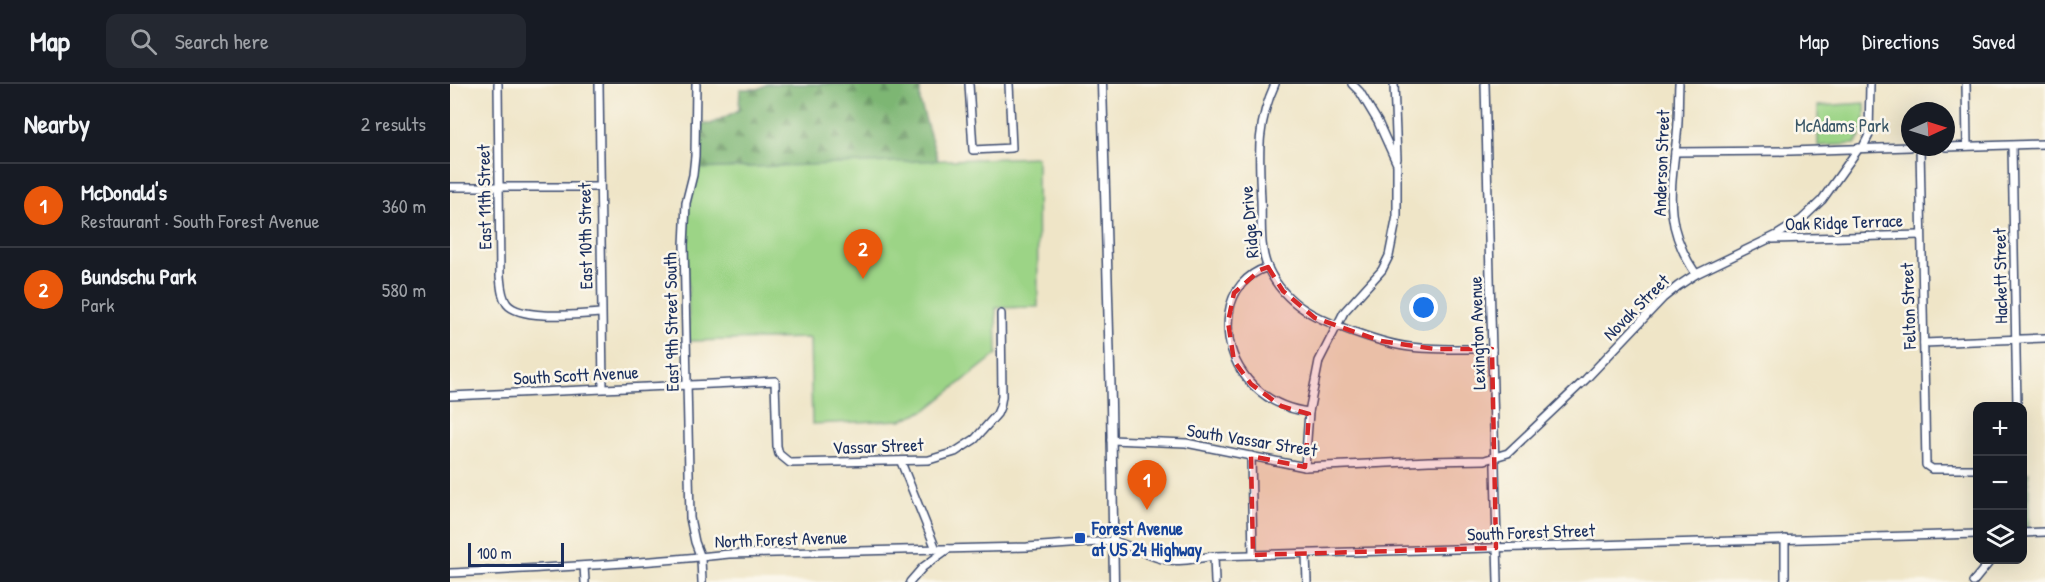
<!DOCTYPE html>
<html lang="en">
<head>
<meta charset="utf-8">
<style>
  :root { --surface:#171b24; --page:#242831; --text:#f1f3f6; --muted:#9ea1a6; --line:#363941; --accent:#ea580c }
  body { margin:0; font-family:"Patrick Hand",sans-serif; background:var(--page); color:var(--text) }
  .controls { position:absolute; right:18px; bottom:18px; display:grid; overflow:hidden; border-radius:12px; box-shadow:0 6px 24px #0002 }
  .controls button { width:54px; height:54px; display:grid; place-items:center; padding:0; border:0; border-bottom:2px solid var(--line); background:var(--surface); color:var(--text); font:30px sans-serif }
  .compass { position:absolute; left:1451px; top:18px; width:54px; height:54px; border-radius:50%; background:var(--surface); box-shadow:0 6px 24px #0002; rotate:86deg }
  .scale { position:absolute; left:18px; bottom:15px; width:96px; box-sizing:border-box; padding-left:6px; border:3px solid #1b2f5e; border-top:0; font-size:16px; line-height:21px; white-space:nowrap; color:#1b2f5e; -webkit-text-stroke:4px #fbf7ec; paint-order:stroke }
  .you { position:absolute; left:974px; top:224px; width:21px; height:21px; margin:-15px; border:4px solid #fff; border-radius:50%; background:#1a73e8; box-shadow:0 0 0 9px #1a73e833 }
  .badge { display:grid; place-items:center; width:39px; height:39px; border-radius:50%; background:var(--accent); color:#fff; font-size:20px; font-weight:700 }
  .pin { position:absolute; translate:-50% -50px; filter:drop-shadow(0 2px 3px #0008) }
  .pin::after { content:''; position:absolute; top:32px; width:21px; height:18px; background:inherit; clip-path:polygon(0 0,100% 0,50% 100%) }
  .list { margin:0; padding:0; list-style:none }
  h2 { display:flex; justify-content:space-between; align-items:center; height:78px; margin:0; padding:0 24px; font-size:26px }
  h2 small { font-size:20px; font-weight:400; color:var(--muted) }
  .list li { display:grid; grid-template-columns:39px 1fr auto; gap:18px; align-items:center; box-sizing:border-box; height:84px; padding:0 24px; border-top:2px solid var(--line) }
  .list b { display:block; font-size:22px; white-space:nowrap }
  .list p { margin:0; font-size:20px; white-space:nowrap; color:var(--muted) }
  .list em { font-size:20px; font-style:normal; color:var(--muted) }
  .icon { flex:none; width:33px; height:33px; fill:none; stroke:currentColor; stroke-width:2; stroke-linecap:round; stroke-linejoin:round }
  .map { position:relative; flex:none; width:1595px; height:498px; overflow:hidden }
  header { display:flex; align-items:center; gap:36px; box-sizing:border-box; height:84px; padding:0 30px; background:var(--surface); border-bottom:2px solid var(--line) }
  header strong { font-size:28px }
  nav { display:flex; gap:33px; margin-inline-start:auto; font-size:21px }
  .search { width:420px; height:54px; background:var(--page); display:flex; align-items:center; gap:15px; box-sizing:border-box; padding:0 21px; border-radius:12px; color:var(--muted); font-size:22px }
  main { display:flex }
  aside { flex:1; background:var(--surface) }
  .map>svg:first-child { display:block }
</style>
</head>
<body>
<header>
<strong>Map</strong>
<div class="search"><svg class="icon" aria-label="search" viewBox="0 0 24 24"><circle cx="10" cy="10" r="6"/><path d="M15 15l6 6"/></svg>Search here</div>
<nav><a>Map</a><a>Directions</a><a>Saved</a></nav>
</header>
<main>
<aside>
<h2>Nearby<small>2 results</small></h2>
<ul class="list">
<li><span class="badge">1</span><div><b>McDonald's</b><p>Restaurant · South Forest Avenue</p></div><em>360 m</em></li>
<li><span class="badge">2</span><div><b>Bundschu Park</b><p>Park</p></div><em>580 m</em></li>
</ul>
</aside>
<div class="map">
<svg width="1595" height="498" viewBox="0 0 1595 498">
  <defs>
    <pattern id="forest-firs" width="22" height="20" patternUnits="userSpaceOnUse" patternTransform="scale(1.5)"><rect width="22" height="20" fill="#7db673"/><path d="M5 1l3.5 6h-7zM16 11l3.5 6h-7z" fill="#669462"/></pattern>
  </defs>
  <rect width="100%" height="100%" fill="#fbf7ec"/>
  <filter id="ink" filterUnits="userSpaceOnUse"><feTurbulence type="fractalNoise" baseFrequency=".0167" numOctaves="2"/><feDisplacementMap in="SourceGraphic" scale="12" xChannelSelector="R" yChannelSelector="G"/><feConvolveMatrix kernelMatrix="1 2 1 2 8 2 1 2 1" color-interpolation-filters="sRGB"/></filter>
  <filter id="wash" filterUnits="userSpaceOnUse"><feTurbulence type="fractalNoise" baseFrequency=".008" numOctaves="4" result="noise"/><feDisplacementMap in="SourceGraphic" scale="24" xChannelSelector="R" yChannelSelector="G"/><feGaussianBlur stdDeviation="1.35" result="paint"/><feColorMatrix in="noise" values="0 0 0 0 0 0 0 0 0 0 0 0 0 0 0 0 0 1.4 0 .05"/><feComposite in="paint" operator="in"/></filter>
  <g filter="url(#wash)">
    <rect width="100%" height="100%" fill="#efe5c7"/>
    <g fill="url(#forest-firs)" stroke="#4c7268" stroke-width="1.5">
      <polygon points="317,0 470,0 470,18 488,77 247,85 250,40 261,40 289,26 290,5 308,5"/>
      <polygon points="1579,388 1579,445 1573,445 1573,389"/>
    </g>
    <g fill="#9cd486" stroke="#5c8272" stroke-width="1.5">
      <path d="M1415,19c1,16 0,28 -10,41l-37,2v-40z"/>
      <polygon points="587,73 588,223 546,224 547,270 476,326 451,336 362,340 360,254 239,257 237,166 239,118 247,85"/>
    </g>
  </g>
  <g filter="url(#ink)">
    <g fill="none" stroke-linecap="round" stroke-linejoin="round">
      <g stroke="#3b4a6e" stroke-width="10">
        <g id="minor">
          <path d="M48,0l2,192c1,9 1,20 7,28 14,17 73,10 94,9"/>
          <polyline points="149,0 153,304"/>
          <polyline points="246,0 245,72 243,91 236,119 234,161 240,434 245,458 251,474 252,498"/>
          <polyline points="519,0 523,66 562,64 559,0"/>
          <path d="M825,0c-19,41 -16,72 -14,116 1,21 -2,48 7,68 18,39 52,52 89,65 17,6 35,12 53,14 27,3 55,2 82,2"/>
          <polyline points="944,0 947,75"/>
          <polyline points="1035,0 1048,498"/>
          <path d="M1229,0c-1,17 0,34 -2,51 -6,56 -15,89 19,139"/>
          <polyline points="1516,0 1517,62"/>
          <polyline points="1562,62 1567,322"/>
          <polyline points="1413,63 1419,51 1420,0"/>
          <polyline points="1470,63 1476,381 1482,385 1528,385"/>
          <polyline points="1496,63 1595,60"/>
          <polyline points="1225,68 1340,67 1460,63"/>
          <polyline points="0,103 149,103"/>
          <polyline points="1323,155 1471,151"/>
          <path d="M818,183c-22,7 -36,24 -39,46 -7,51 30,93 80,99"/>
          <polyline points="1474,259 1595,254"/>
          <polyline points="0,312 325,297 327,362 329,370 340,379 479,376 505,368 525,355 547,330 550,323 552,312 551,230"/>
          <polyline points="661,356 736,359 855,383 979,377 1035,376 1058,369 1135,296 1213,214 1228,202 1246,190 1327,151 1351,136 1372,116 1409,64"/>
          <polyline points="801,372 803,471"/>
          <polyline points="451,378 486,465"/>
          <polyline points="855,383 859,328 869,277 894,228 932,186 939,172 947,132 947,80 928,38 910,8 902,0"/>
          <polyline points="1572,449 1595,448"/>
          <polyline points="1335,455 1335,498"/>
          <polyline points="856,470 857,498"/>
          <polyline points="764,472 765,498"/>
          <polyline points="134,482 135,498"/>
          <path d="M0,489c93,-5 186,-9 279,-19l298,-7 86,-6c17,4 32,14 49,18 16,4 37,-1 52,-3l764,-22"/>
          <polyline points="460,498 473,483 498,465"/>
          <polyline points="1523,498 1541,476"/>
        </g>
      </g>
      <g stroke="#3b4a6e" stroke-width="11">
        <polyline id="major" points="652,0 661,320 664,498"/>
      </g>
      <use href="#minor" stroke="#fff" stroke-width="7"/>
      <use href="#major" stroke="#fff" stroke-width="8"/>
    </g>
  </g>
  <path fill="#d62828" fill-opacity="0.2" stroke="#d62828" stroke-width="4.5" stroke-dasharray="12 8" stroke-linejoin="round" d="M818,183l15,24 32,27 66,23 54,8h57l4,199 -243,7 -2,-99 54,11 4,-53 -28,-8 -30,-22 -17,-23 -6,-39 6,-29 26,-23z"/>
  <rect fill="#1a4fb4" stroke="#fbf7ec" stroke-width="2" x="624" y="448" width="12" height="12" rx="3"/>
  <g text-anchor="middle" dominant-baseline="central" stroke-width="5" stroke-linejoin="round" paint-order="stroke">
    <g font-size="18" fill="#3b5868" stroke="#fbf7ec">
      <text x="1392" y="41">McAdams Park</text>
    </g>
    <g font-size="18" fill="#1b2f5e" stroke="#fbf7ec">
      <text transform="translate(1211 79) rotate(-88)">Anderson Street</text>
      <text transform="translate(34 113) rotate(-91)">East 11th Street</text>
      <text transform="translate(799 138) rotate(-95)">Ridge Drive</text>
      <text transform="translate(1394 138) rotate(-2)">Oak Ridge Terrace</text>
      <text transform="translate(135 152) rotate(-91)">East 10th Street</text>
      <text transform="translate(1550 192) rotate(-91)">Hackett Street</text>
      <text transform="translate(1458 222) rotate(-92)">Felton Street</text>
      <text transform="translate(1186 223) rotate(-45)">Novak Street</text>
      <text transform="translate(221 238) rotate(-91)">East 9th Street South</text>
      <text transform="translate(1027 249) rotate(-92)">Lexington Avenue</text>
      <text transform="translate(126 291) rotate(-3)">South Scott Avenue</text>
      <text transform="translate(802 356) rotate(9)">South Vassar Street</text>
      <text transform="translate(428 362) rotate(-2)">Vassar Street</text>
      <text transform="translate(1081 448) rotate(-2)">South Forest Street</text>
      <text transform="translate(331 455) rotate(-2)">North Forest Avenue</text>
    </g>
    <g font-size="18" font-weight="bold" fill="#164399" stroke="#fbf7ec" text-anchor="start">
      <text x="642" y="444">Forest Avenue<tspan x="642" dy="21">at US 24 Highway</tspan></text>
    </g>
  </g>
</svg>
<div class="controls">
<button>+</button>
<button>−</button>
<button><svg class="icon" aria-label="layers" viewBox="0 0 24 24"><path d="M12 4l9 5-9 5-9-5zM3 14l9 5 9-5"/></svg></button>
</div>
<svg class="compass" viewBox="-18 -18 36 36"><path d="M0-13l5 13h-10z" fill="#e53935"/><path d="M0 13l5-13h-10z" fill="#9ea1a6"/></svg>
<div class="scale">100 m</div>
<div class="you"></div>
<div class="pin badge" style="left:697px;top:426px">1</div>
<div class="pin badge" style="left:413px;top:195px">2</div>
</div>
</main>
</body>
</html>
